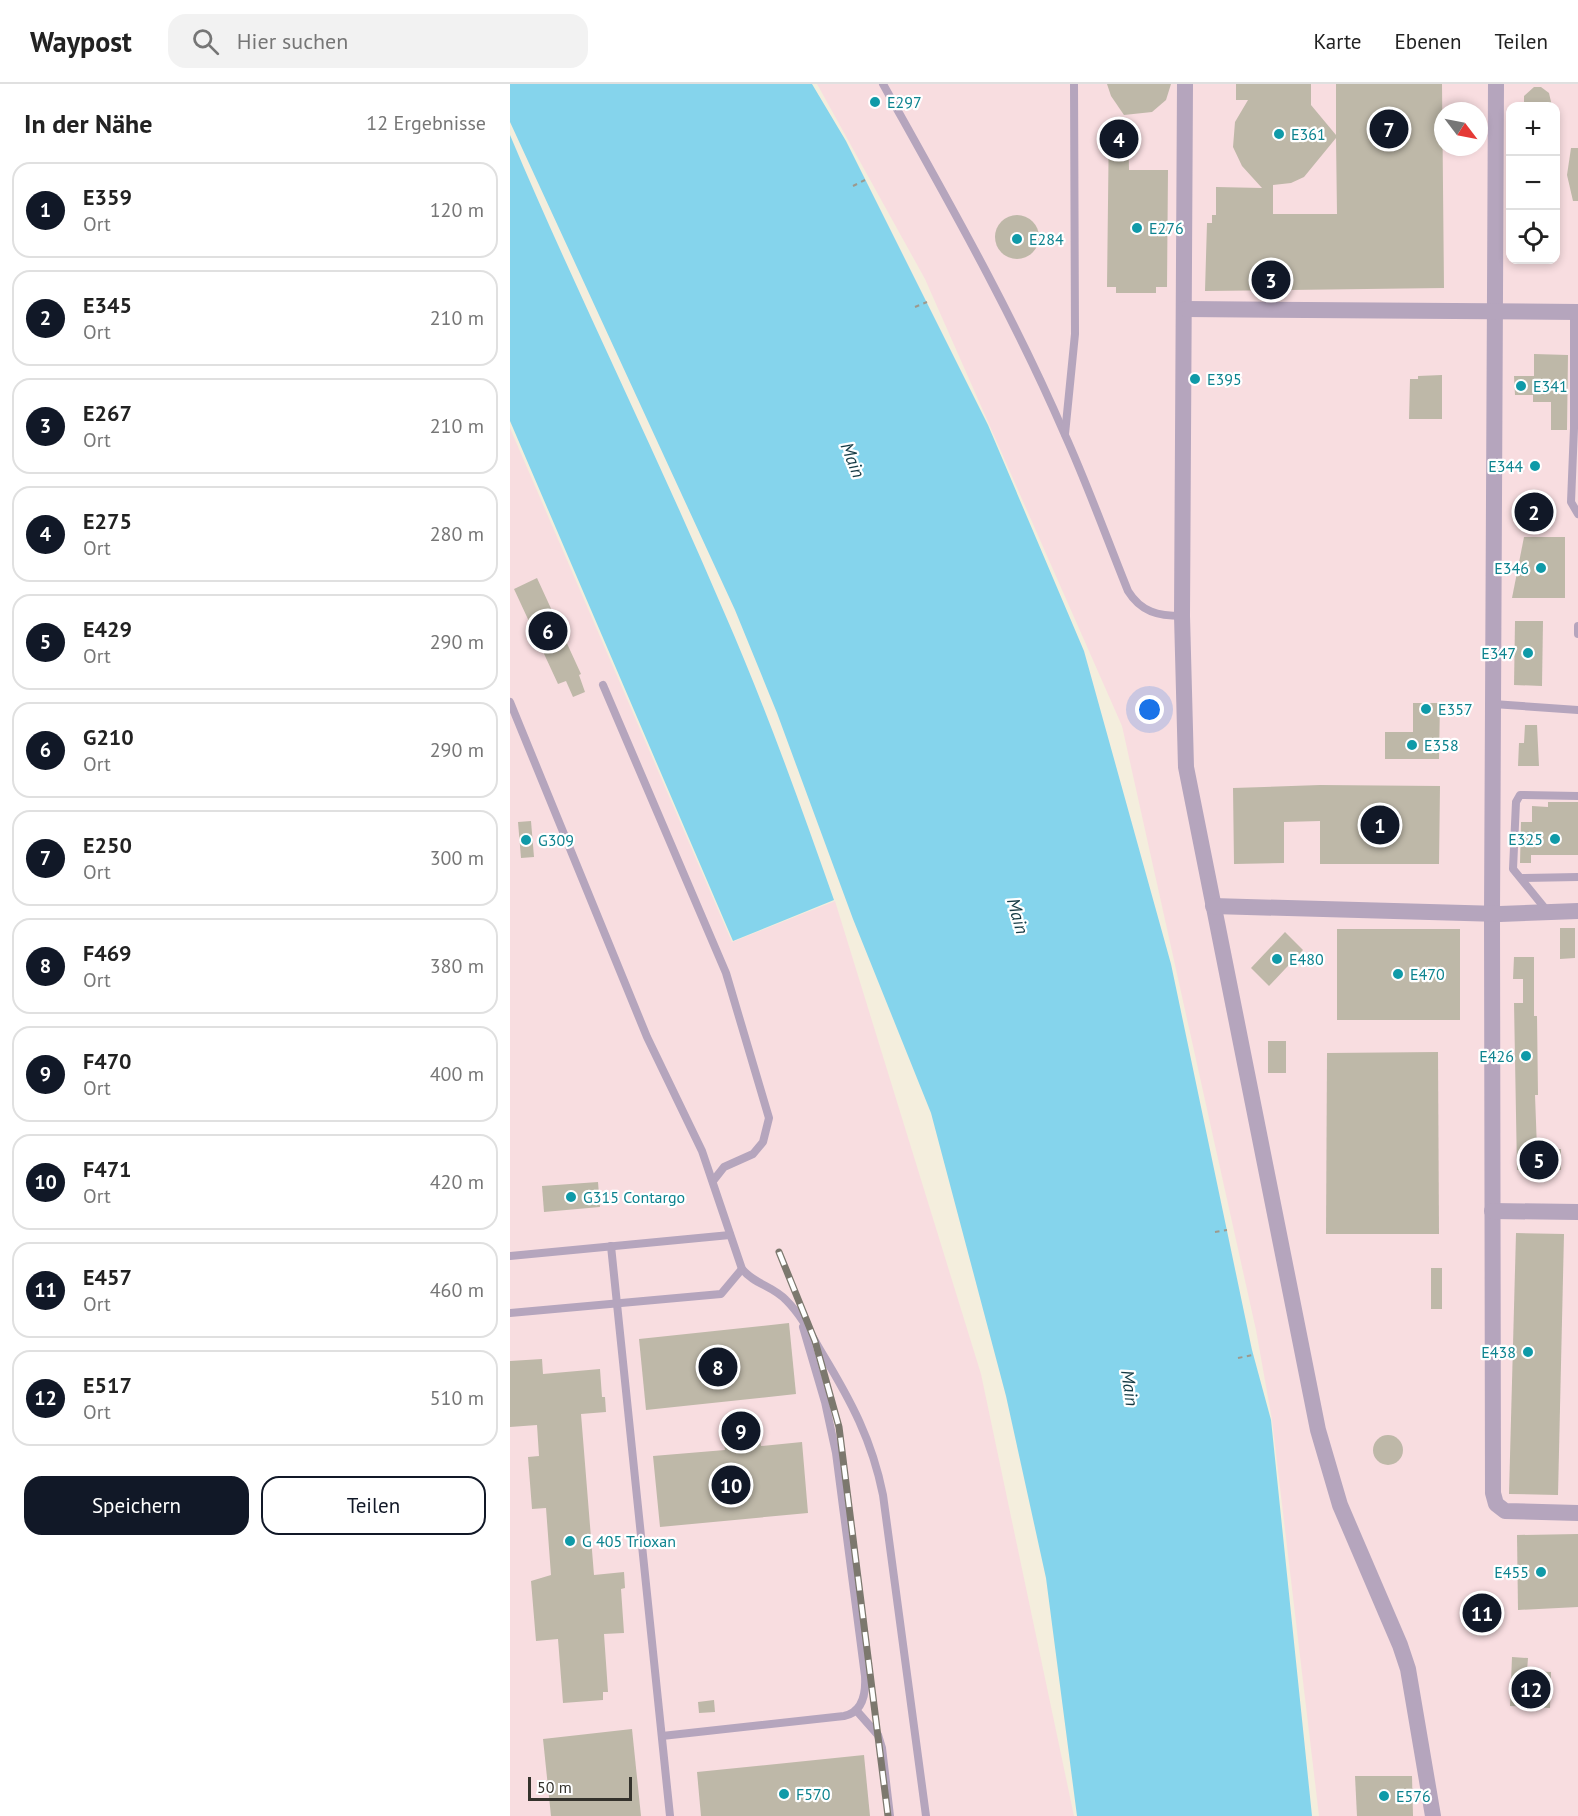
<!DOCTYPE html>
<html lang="de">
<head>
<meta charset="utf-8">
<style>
  :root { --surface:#fff; --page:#f2f2f2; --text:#222; --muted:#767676; --line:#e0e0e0; --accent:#111827 }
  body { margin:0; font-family:"PT Sans",sans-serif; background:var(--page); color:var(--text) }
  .controls { position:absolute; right:18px; top:18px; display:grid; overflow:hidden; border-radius:12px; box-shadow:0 3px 9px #0003 }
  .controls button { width:54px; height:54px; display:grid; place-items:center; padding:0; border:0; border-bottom:2px solid var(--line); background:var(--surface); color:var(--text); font:30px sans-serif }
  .compass { position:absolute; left:924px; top:18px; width:54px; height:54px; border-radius:50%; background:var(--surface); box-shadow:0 3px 9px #0003; rotate:122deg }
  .scale { position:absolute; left:18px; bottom:15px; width:104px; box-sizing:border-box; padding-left:6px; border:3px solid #34322c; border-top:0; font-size:16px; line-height:21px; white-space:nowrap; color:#34322c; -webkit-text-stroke:4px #fff; paint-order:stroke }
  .you { position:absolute; left:640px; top:626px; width:21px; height:21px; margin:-15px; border:4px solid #fff; border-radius:50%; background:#1a73e8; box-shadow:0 0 0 9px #1a73e833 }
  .badge { display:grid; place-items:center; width:39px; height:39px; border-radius:50%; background:var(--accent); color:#fff; font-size:20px; font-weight:700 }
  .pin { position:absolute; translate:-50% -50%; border:3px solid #fff; box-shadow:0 2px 6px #0006 }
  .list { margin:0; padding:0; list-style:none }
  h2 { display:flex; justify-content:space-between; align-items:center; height:78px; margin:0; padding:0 24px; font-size:26px }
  h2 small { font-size:20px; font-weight:400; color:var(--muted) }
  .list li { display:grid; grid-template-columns:39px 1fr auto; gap:18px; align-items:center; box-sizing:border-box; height:96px; margin:0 12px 12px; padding:0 12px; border:2px solid var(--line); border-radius:18px }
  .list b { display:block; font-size:22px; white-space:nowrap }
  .list p { margin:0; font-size:20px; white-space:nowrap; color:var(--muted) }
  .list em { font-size:20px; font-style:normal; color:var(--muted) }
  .actions { display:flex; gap:12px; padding:18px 24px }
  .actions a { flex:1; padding:14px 0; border:2px solid var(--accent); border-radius:18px; text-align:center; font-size:21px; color:var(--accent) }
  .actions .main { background:var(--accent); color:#fff }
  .icon { flex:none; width:33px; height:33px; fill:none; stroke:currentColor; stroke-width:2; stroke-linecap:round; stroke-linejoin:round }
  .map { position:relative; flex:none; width:1068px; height:1732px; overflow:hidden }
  header { display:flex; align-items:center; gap:36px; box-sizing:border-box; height:84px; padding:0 30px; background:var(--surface); border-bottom:2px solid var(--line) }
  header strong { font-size:28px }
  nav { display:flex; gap:33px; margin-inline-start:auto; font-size:21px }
  .search { width:420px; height:54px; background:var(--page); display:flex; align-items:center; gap:15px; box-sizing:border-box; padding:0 21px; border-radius:18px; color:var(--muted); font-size:22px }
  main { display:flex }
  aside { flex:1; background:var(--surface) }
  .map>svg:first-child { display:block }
</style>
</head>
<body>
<header>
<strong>Waypost</strong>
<div class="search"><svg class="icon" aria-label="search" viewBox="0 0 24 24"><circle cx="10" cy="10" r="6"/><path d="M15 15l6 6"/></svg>Hier suchen</div>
<nav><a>Karte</a><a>Ebenen</a><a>Teilen</a></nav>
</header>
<main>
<aside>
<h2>In der Nähe<small>12 Ergebnisse</small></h2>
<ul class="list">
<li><span class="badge">1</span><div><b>E359</b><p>Ort</p></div><em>120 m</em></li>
<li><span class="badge">2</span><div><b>E345</b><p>Ort</p></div><em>210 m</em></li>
<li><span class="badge">3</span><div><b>E267</b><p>Ort</p></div><em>210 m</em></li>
<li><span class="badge">4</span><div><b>E275</b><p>Ort</p></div><em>280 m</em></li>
<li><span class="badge">5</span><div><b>E429</b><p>Ort</p></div><em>290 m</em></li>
<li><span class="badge">6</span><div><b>G210</b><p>Ort</p></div><em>290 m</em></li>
<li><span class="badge">7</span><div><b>E250</b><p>Ort</p></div><em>300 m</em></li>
<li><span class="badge">8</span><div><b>F469</b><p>Ort</p></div><em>380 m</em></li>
<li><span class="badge">9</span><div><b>F470</b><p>Ort</p></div><em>400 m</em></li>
<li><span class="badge">10</span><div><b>F471</b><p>Ort</p></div><em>420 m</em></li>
<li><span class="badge">11</span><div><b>E457</b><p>Ort</p></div><em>460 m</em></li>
<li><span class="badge">12</span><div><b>E517</b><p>Ort</p></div><em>510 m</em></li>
</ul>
<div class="actions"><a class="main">Speichern</a><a>Teilen</a></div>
</aside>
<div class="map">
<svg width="1068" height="1732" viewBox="0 0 1068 1732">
  <rect width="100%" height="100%" fill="#f4eedd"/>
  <g fill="#f8dde0" fill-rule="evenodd">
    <path d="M307,0h761v1732h-259l-47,-396 -16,-90 -134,-604 -197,-447zM1000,22h46v154h-46zM933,27h36v36h-36z"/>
    <polygon points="0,344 222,858 325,817 471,1290 564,1732 0,1732"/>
  </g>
  <g fill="#85d4ec">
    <polygon points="0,0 302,0 336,57 478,341 574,567 661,880 742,1266 761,1336 802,1732 567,1732 536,1494 496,1312 421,1029 343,835 267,629 225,526 0,38"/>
    <path d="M0,51c68,161 146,317 214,477 41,94 76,191 110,288l-101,41 -223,-520z"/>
  </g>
  <g fill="#beb8a8" fill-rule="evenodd">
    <polygon points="597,0 661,0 656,16 642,28 614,31 601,12"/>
    <path d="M726,0h75v21l25,30v-51h106l2,204 -239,3 2,-68h5v-8h4v-28l46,1 -20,-22 -9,-19 2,-25 13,-22h-12zM826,54l1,76h-64v-29l18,-2 13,-6z"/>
    <polygon points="1024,3 1031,3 1039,9 1042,22 1014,22 1014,12"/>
    <polygon points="599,35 618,35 619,86 658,86 657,203 646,203 646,209 606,209 606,203 597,203"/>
    <polygon points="1061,64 1068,64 1068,117 1063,117 1057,91"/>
    <circle cx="507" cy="153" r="22"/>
    <polygon points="1024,270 1058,271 1057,346 1041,346 1041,318 1023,318 1023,311 1005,311 1004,292 1024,292"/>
    <polygon points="932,291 932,335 899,335 900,295 908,295 908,292"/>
    <polygon points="1014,453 1055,453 1055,514 1002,514"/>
    <polygon points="27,494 71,590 69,591 75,608 63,613 56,597 48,600 4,505"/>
    <polygon points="1005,537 1033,537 1032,602 1004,601"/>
    <polygon points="903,619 930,619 929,675 875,675 875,648 903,648"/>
    <polygon points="1015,641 1027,641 1029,682 1008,682 1009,659 1014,659"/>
    <polygon points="810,701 930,702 929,780 810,780 810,737 774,738 774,779 724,780 723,704"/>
    <polygon points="1038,718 1068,718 1068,771 1021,771 1021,779 1010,779 1011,738 1022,738 1022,722 1038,723"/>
    <polygon points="21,737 24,773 11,774 8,738"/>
    <polygon points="1050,844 1065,844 1065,874 1050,875"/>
    <rect x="827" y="845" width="123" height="91"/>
    <polygon points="775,848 793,866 759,902 741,884"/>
    <polygon points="1004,873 1024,873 1024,932 1027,932 1028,1011 1025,1011 1027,1065 1051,1065 1051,1086 1007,1086 1004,919 1013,919 1013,895 1003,895"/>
    <rect x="758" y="957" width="18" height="32"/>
    <polygon points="928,968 929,1150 816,1150 817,969"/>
    <polygon points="88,1098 90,1123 34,1128 32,1102"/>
    <polygon points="1006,1149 1054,1150 1048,1411 999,1410"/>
    <rect x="921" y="1184" width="11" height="41"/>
    <polygon points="279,1239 286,1310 136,1326 129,1255"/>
    <polygon points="32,1275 33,1290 90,1285 92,1313 95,1313 96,1328 71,1330 84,1491 114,1488 115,1504 111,1505 114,1549 94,1550 98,1608 93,1608 93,1616 53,1619 48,1555 26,1557 21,1497 41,1491 36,1424 22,1425 18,1373 29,1372 27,1341 0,1343 0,1277"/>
    <polygon points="247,1336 251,1362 292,1358 298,1429 150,1443 143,1372 215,1366 212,1344 238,1341 237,1337"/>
    <circle cx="878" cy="1366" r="15"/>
    <polygon points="1068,1450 1068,1523 1008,1526 1007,1451"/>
    <polygon points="1002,1573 1018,1574 1017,1587 1041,1588 1040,1624 1000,1622"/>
    <polygon points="204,1616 205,1628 189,1629 188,1618"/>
    <polygon points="122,1645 131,1732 41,1732 33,1655"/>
    <polygon points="354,1671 360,1732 191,1732 187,1688"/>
    <polygon points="845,1692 902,1692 903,1732 847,1732"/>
  </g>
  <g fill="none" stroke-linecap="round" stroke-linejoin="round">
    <g stroke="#9d998d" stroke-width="2" stroke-dasharray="4.5 4.5" stroke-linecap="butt">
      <polyline points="343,102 355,96"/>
      <polyline points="405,223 417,218"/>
      <polyline points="705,1148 717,1146"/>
      <polyline points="728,1274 743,1271"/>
    </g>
    <g stroke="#b5a5bd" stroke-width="8">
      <path d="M373,0c64,115 130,230 182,351 23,51 42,104 63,156 13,21 30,25 54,25"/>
      <polyline points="1064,228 1064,344 1061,418 1068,430"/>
      <polyline points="555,350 565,250 564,0"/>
      <polyline points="1068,542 1068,550"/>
      <polyline points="93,601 216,889 259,1034 253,1058 243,1070 214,1083 203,1097"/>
      <path d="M0,618l137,335 55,114 40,118c12,15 31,17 44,31 15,15 25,34 36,53 29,48 50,87 61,142l43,321"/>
      <polyline points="983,620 1068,626"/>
      <polyline points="1013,794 1068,793"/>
      <polyline points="1038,828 1003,785 1006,718 1010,711 1068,712"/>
      <polyline points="101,1162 160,1732"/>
      <polyline points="0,1172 220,1151"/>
      <polyline points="0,1229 211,1210 232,1185"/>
      <polyline points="346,1626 368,1651 372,1664 380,1732"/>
      <path d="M152,1652l182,-20c19,-4 22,-23 21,-40l-29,-223 -11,-51 -22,-75"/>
    </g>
    <g stroke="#b5a5bd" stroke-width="16">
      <polyline points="675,0 672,532 676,683 808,1346 830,1421 890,1561 898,1585 923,1732"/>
      <polyline points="986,0 982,830 983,1409 986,1420 995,1427 1068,1429"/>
      <polyline points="676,225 1068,228"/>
      <polyline points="703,822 990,830 1068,827"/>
      <polyline points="982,1127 1068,1128"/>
    </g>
    <g stroke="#7c786e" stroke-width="7">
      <polyline id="rail" points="269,1168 305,1257 329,1343 378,1732"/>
    </g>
    <use href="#rail" stroke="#fff" stroke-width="4.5" stroke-dasharray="14" stroke-linecap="butt"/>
  </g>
  <g fill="#0f9aa8" stroke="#fff" stroke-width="2">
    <circle cx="365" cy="18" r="6"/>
    <circle cx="769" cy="50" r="6"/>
    <circle cx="627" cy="144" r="6"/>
    <circle cx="507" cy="155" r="6"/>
    <circle cx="685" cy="295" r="6"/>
    <circle cx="1011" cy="302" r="6"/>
    <circle cx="1025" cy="382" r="6"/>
    <circle cx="1031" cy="484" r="6"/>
    <circle cx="1018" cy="569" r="6"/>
    <circle cx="916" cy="625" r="6"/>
    <circle cx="902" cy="661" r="6"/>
    <circle cx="1045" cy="755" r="6"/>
    <circle cx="16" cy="756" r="6"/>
    <circle cx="767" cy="875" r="6"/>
    <circle cx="888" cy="890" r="6"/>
    <circle cx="1016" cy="972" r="6"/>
    <circle cx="61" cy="1113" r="6"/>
    <circle cx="1018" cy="1268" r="6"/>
    <circle cx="60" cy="1457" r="6"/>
    <circle cx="1031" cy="1488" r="6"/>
    <circle cx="274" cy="1710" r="6"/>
    <circle cx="874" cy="1712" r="6"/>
  </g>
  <g text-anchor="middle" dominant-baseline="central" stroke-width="4.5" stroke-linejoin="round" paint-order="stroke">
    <g font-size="16" fill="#0d838f" stroke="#fff" text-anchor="start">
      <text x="377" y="18">E297</text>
      <text x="781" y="50">E361</text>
      <text x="639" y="144">E276</text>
      <text x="519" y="155">E284</text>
      <text x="697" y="295">E395</text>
      <text x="1023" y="302">E341</text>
      <text x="1013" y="382" text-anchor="end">E344</text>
      <text x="1019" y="484" text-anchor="end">E346</text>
      <text x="1006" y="569" text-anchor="end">E347</text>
      <text x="928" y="625">E357</text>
      <text x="914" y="661">E358</text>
      <text x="1033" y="755" text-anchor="end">E325</text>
      <text x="28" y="756">G309</text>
      <text x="779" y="875">E480</text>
      <text x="900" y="890">E470</text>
      <text x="1004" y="972" text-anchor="end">E426</text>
      <text x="73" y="1113">G315 Contargo</text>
      <text x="1006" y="1268" text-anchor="end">E438</text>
      <text x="72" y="1457">G 405 Trioxan</text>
      <text x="1019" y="1488" text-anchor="end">E455</text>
      <text x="286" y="1710">F570</text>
      <text x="886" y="1712">E576</text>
    </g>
    <g font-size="18" font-style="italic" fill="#153a44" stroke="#fff">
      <text transform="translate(343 376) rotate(68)">Main</text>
      <text transform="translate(508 832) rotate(74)">Main</text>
      <text transform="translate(620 1304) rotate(82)">Main</text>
    </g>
  </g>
</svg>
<div class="controls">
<button>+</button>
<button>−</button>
<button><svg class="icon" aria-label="locate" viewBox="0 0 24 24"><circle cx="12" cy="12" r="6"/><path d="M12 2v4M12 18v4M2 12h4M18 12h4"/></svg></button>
</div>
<svg class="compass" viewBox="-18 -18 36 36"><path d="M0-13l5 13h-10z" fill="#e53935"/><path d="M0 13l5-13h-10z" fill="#767676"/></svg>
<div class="scale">50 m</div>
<div class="you"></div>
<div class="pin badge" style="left:870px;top:741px">1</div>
<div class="pin badge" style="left:1024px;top:428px">2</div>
<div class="pin badge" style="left:761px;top:196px">3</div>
<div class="pin badge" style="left:609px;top:55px">4</div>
<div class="pin badge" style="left:1029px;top:1076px">5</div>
<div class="pin badge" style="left:38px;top:547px">6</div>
<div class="pin badge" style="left:879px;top:45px">7</div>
<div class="pin badge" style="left:208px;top:1283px">8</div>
<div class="pin badge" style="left:231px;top:1347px">9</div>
<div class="pin badge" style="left:221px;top:1401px">10</div>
<div class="pin badge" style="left:972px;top:1529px">11</div>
<div class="pin badge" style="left:1021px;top:1605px">12</div>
</div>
</main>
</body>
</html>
